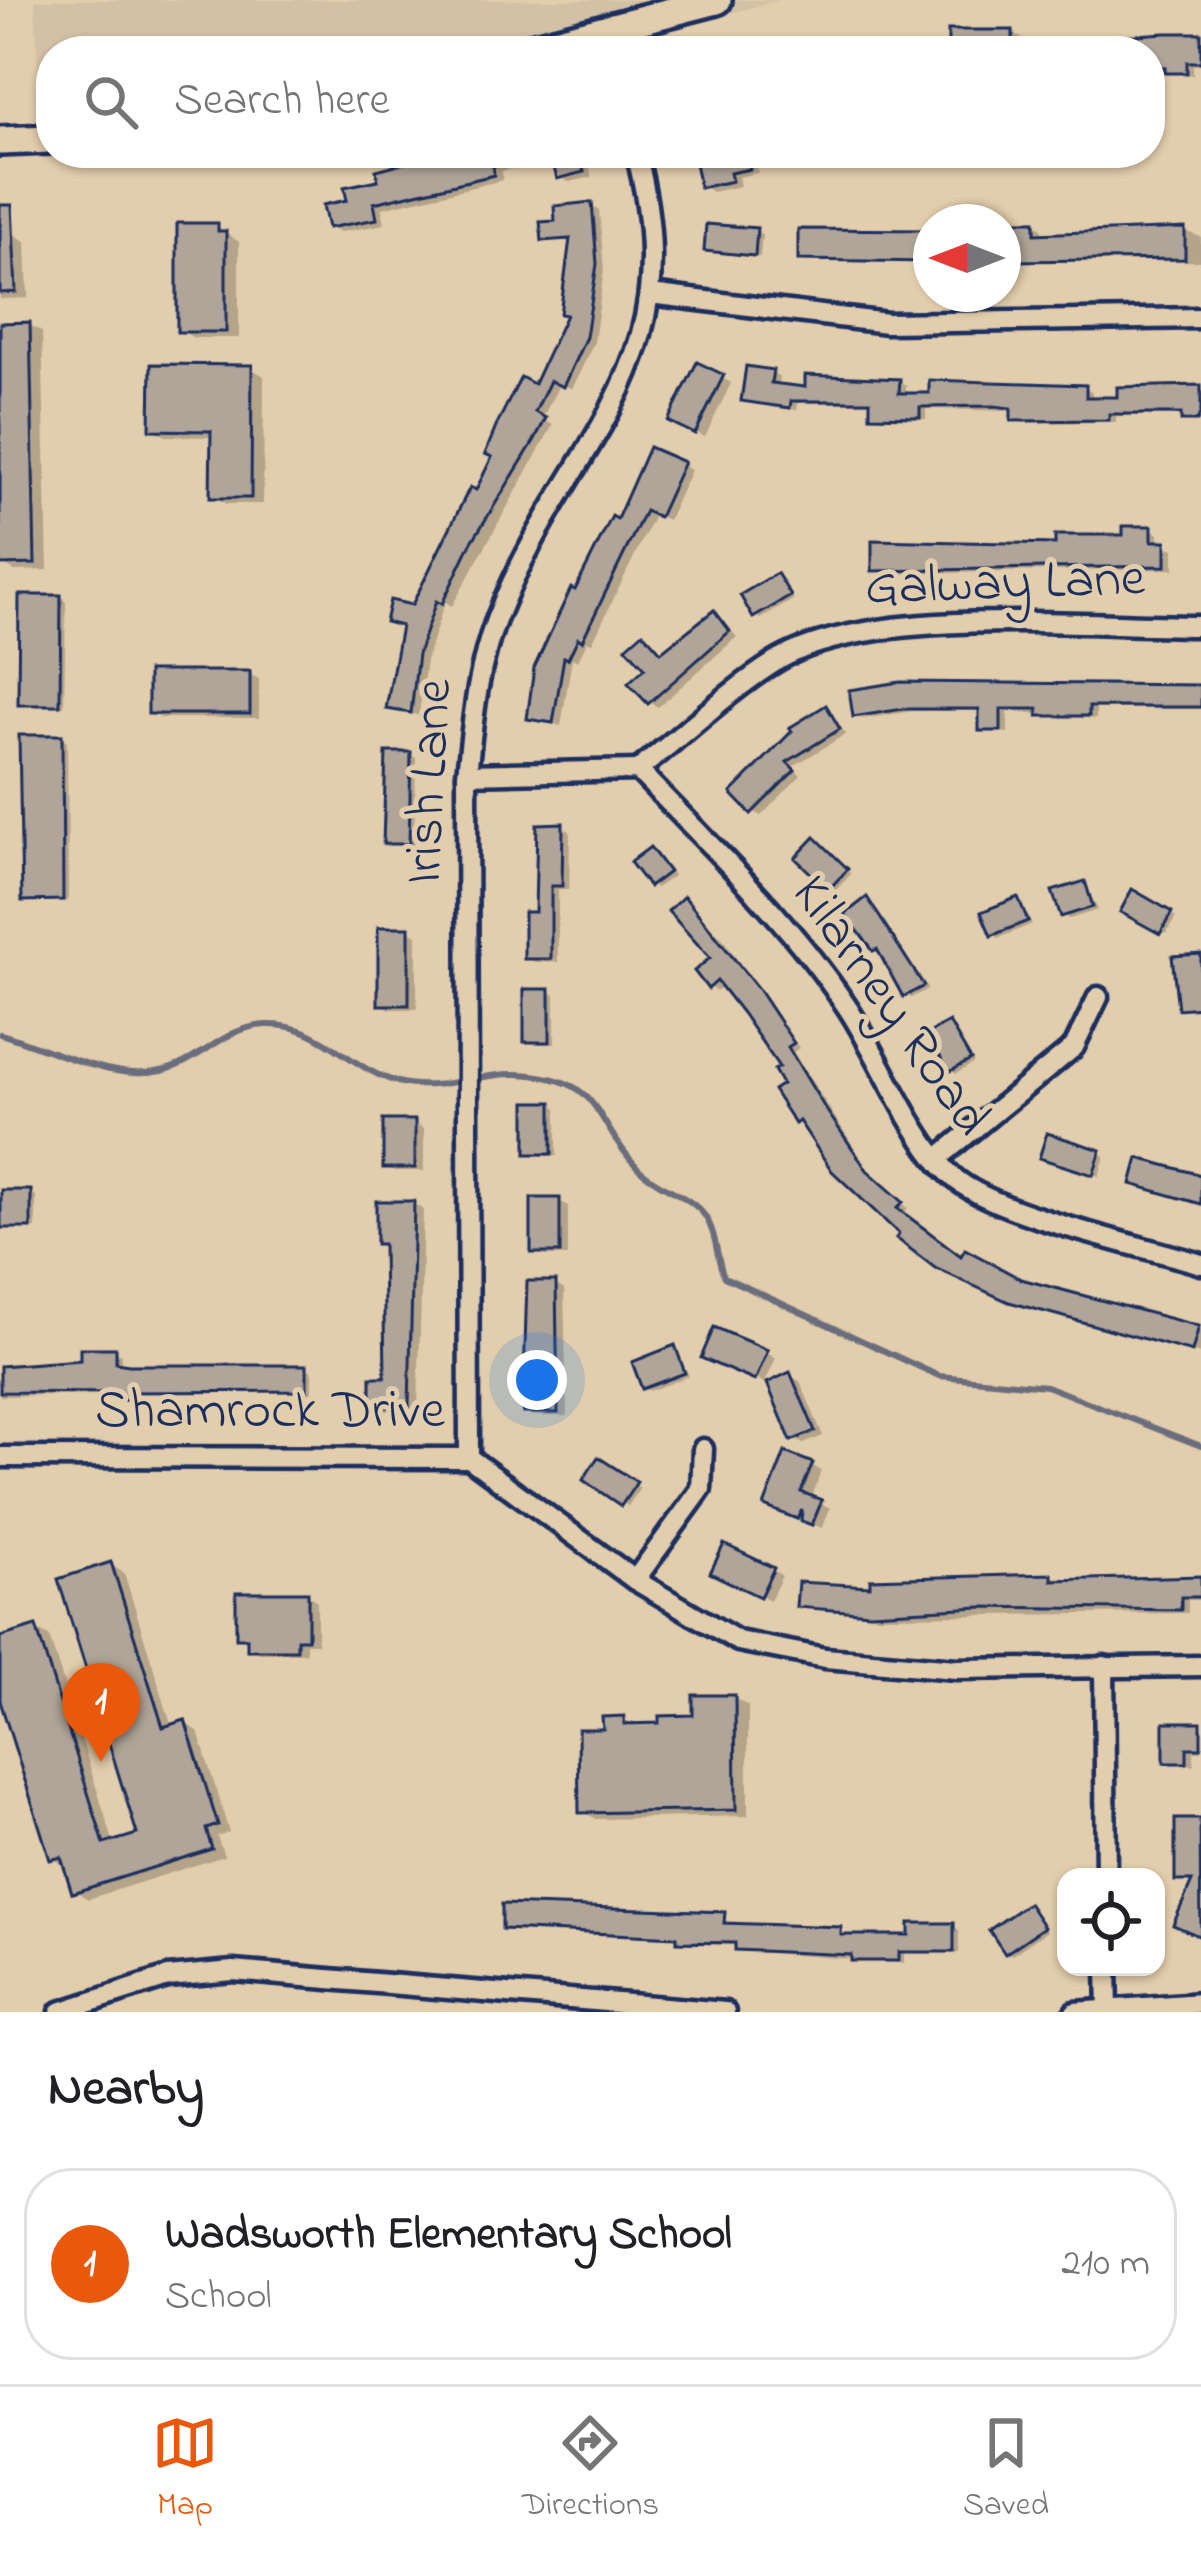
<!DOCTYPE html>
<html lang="en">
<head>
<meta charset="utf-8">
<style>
  :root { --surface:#fff; --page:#f6f6f6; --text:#202124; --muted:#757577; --line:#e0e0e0; --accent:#ea580c }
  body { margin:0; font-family:"Indie Flower",sans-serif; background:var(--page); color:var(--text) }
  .controls { position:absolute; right:36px; bottom:36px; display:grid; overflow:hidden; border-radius:24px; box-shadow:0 3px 9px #0004 }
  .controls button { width:108px; height:108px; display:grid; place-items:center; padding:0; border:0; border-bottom:3px solid var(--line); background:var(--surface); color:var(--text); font:60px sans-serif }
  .compass { position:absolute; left:913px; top:204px; width:108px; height:108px; border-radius:50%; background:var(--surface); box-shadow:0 3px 9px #0004; rotate:270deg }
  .you { position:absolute; left:537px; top:1380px; width:42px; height:42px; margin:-30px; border:9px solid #fff; border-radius:50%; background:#1a73e8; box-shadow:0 0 0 18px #1a73e833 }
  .badge { display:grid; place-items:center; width:78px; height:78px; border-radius:50%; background:var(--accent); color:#fff; font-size:39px; font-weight:700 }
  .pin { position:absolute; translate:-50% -99px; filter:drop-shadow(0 3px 6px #0008) }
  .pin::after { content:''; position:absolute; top:63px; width:42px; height:36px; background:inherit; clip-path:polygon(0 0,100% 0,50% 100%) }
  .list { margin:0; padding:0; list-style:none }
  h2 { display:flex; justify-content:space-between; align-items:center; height:156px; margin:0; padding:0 48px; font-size:51px }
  h2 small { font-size:39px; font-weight:400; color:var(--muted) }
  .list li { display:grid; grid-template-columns:78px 1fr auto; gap:36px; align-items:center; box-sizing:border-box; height:192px; margin:0 24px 24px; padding:0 24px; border:3px solid var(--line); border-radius:48px }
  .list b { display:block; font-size:45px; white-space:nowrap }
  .list p { margin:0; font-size:39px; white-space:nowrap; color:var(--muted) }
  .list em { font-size:39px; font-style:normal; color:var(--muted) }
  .icon { flex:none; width:66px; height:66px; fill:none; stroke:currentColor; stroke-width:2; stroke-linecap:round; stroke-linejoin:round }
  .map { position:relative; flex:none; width:1201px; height:2012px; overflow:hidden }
  .search { position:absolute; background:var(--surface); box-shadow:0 3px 9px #0004; left:36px; right:36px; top:36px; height:132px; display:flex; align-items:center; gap:30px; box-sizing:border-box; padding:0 42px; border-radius:48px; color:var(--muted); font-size:45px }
  .sheet { height:372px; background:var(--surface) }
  nav { display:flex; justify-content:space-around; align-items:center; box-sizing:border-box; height:168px; border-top:3px solid var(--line); background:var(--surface); font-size:33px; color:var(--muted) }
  nav a { display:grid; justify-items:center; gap:6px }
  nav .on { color:var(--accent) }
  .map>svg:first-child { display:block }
</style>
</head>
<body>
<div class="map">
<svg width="1201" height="2012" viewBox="0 0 1201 2012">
  <rect width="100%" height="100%" fill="#e2cdac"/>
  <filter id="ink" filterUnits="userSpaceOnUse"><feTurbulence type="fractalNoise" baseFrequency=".00833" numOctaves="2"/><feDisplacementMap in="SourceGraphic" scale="24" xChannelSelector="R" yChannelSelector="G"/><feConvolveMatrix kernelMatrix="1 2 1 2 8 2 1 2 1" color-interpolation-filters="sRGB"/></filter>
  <g filter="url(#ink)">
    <polygon fill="#d3c1a6" points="35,0 780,0 589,51 51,51 51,137 41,138"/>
    <g fill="#0003">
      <polygon points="1012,33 1022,38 1022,51 951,51"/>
      <polygon points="1201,36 1201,65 1193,65 1193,75 1150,69 1150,51 1044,51 1044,42"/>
      <polygon points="865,43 872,51 834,51"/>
      <polygon points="458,153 519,153 521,167 501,171 503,180 382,208 385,224 340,232 330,227 350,203 382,182"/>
      <polygon points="553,153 586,153 592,177 569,182 559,177"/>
      <polygon points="694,153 747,153 754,157 758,173 738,177 740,186 712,192 703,186"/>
      <polygon points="591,206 599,210 604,270 594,342 572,389 560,383 542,419 553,425 452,606 445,602 426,660 419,715 397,712 389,708 404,628 388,621 413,609 535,388 568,316 573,242 545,239 558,223"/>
      <polygon points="0,224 26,242 28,298 0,299"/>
      <polygon points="1034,224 1042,228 1042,237 1184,231 1201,237 1201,261 1003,262 1003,238 1014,239"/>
      <polygon points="217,226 239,242 239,338 194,338 180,330"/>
      <polygon points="757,231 762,235 760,257 707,250"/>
      <polygon points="931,236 931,262 801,258"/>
      <polygon points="29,325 42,332 48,570 15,571 2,564 0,326"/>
      <polygon points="699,366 731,383 705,437 672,420"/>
      <polygon points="251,368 264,376 263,504 226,504 213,496 214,437 166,436 153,429"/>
      <polygon points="772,372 779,377 777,387 808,391 899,382 906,386 906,396 1085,388 1092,392 1092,400 1201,389 1201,423 1184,416 1116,416 1116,422 1022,423 1014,411 926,409 926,419 880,418 873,414 873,403 798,403 797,410 745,400"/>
      <polygon points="682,465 691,470 668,520 655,514 592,643 587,641 578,661 572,658 561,726 530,718 577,594 618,523"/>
      <polygon points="1151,529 1159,534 1159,544 1174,549 1174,569 883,574 875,569 1126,538"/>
      <polygon points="777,576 794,599 761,619 756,616"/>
      <polygon points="60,598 66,602 64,706 27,706 21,703"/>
      <polygon points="714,613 737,637 658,707 650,702 643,636 663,654"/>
      <polygon points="249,674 259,679 259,718 160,718 151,712"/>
      <polygon points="1201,688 1201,709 1096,709 1096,719 1008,711 1008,733 982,729 982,711 912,711 863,719 856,715 852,693"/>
      <polygon points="826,709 846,734 792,767 801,775 761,816 753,811 795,732"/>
      <polygon points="62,738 67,741 68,901 31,902 25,899"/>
      <polygon points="410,755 416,758 414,845 392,845 386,842"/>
      <polygon points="562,826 570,831 569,889 558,889 558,962 535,962 527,958"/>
      <polygon points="821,844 851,874 835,891 829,888"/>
      <polygon points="651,850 673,876 656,888 651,885"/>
      <polygon points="1085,884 1098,910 1069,919 1063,915"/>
      <polygon points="1133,894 1176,917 1166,934 1124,910"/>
      <polygon points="684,900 723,939 799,1048 793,1052 874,1178 908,1208 902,1214 963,1260 1020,1282 1201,1326 1201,1354 1019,1305 903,1234 797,1121 783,1068 724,985 716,991 710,987 715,958"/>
      <polygon points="868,900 873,904 928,989 911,998 905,995 875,949"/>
      <polygon points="1018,900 1032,924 999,938 993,934"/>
      <polygon points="408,930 417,935 417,1009 390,1009 381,1004"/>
      <polygon points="549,992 555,995 555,1044 533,1044 527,1041"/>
      <polygon points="949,1025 974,1063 956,1074 951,1070"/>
      <polygon points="552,1105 557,1108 557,1156 535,1156 529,1152"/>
      <polygon points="415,1123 424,1129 424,1171 395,1171 386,1166"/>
      <polygon points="1100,1153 1105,1156 1099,1176 1048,1160"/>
      <polygon points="30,1193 36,1196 36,1229 4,1226"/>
      <polygon points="559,1201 568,1206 568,1256 544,1256 534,1251"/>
      <polygon points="413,1204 423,1209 418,1411 384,1411 374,1406 388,1380 386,1246 379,1242"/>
      <polygon points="555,1284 564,1290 567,1416 536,1416 526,1411"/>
      <polygon points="675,1349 689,1376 650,1391 644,1387"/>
      <polygon points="115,1351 121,1354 121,1367 307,1368 312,1371 312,1392 134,1393 134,1402 124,1402 118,1394 0,1396 0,1369 83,1363"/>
      <polygon points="766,1353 776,1358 765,1383 714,1362"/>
      <polygon points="790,1376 800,1381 823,1436 803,1444 794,1439"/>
      <polygon points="599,1461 640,1488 628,1506 587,1480"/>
      <polygon points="812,1465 821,1471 811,1499 830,1508 822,1528 777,1510"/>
      <polygon points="111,1565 124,1573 172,1727 184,1723 198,1731 229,1832 217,1836 224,1856 88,1899 75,1891 65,1866 52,1858 0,1691 0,1640 36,1629 49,1636 114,1844 141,1835"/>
      <polygon points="773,1570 782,1576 770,1600 714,1571"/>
      <polygon points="1201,1575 1201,1600 1188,1600 1188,1613 880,1616 799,1606 873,1589 1052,1577 1126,1583"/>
      <polygon points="308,1595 317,1601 317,1643 306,1643 306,1653 259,1653 239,1636"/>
      <polygon points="734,1698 748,1706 748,1816 595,1819 582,1811 606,1732 623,1719 636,1727 696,1718"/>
      <polygon points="1201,1726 1201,1751 1194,1751 1194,1765 1167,1761"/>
      <polygon points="1199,1822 1201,1823 1201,1935 1184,1928 1194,1884 1178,1880"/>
      <polygon points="1028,1907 1047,1931 1012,1955 1007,1951"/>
      <polygon points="724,1915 729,1926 840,1930 846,1938 912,1938 953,1926 959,1930 959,1953 904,1953 904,1963 744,1951 738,1945 685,1944 680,1938 505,1927"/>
    </g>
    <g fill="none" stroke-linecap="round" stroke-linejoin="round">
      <path stroke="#6a6d7d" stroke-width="6" d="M0,1034c52,14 123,56 177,32 32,-14 53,-40 90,-41 55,-2 81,44 131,57 39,11 79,-9 118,-8 89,3 74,44 122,94 18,19 52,27 67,48 12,18 11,41 19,61l215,99 107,10 155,60"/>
    </g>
    <g fill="#b0a598" stroke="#1b2f5e" stroke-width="3">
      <rect x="948" y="30" width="65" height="21"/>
      <polygon points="1165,33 1201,33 1201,62 1187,62 1187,73 1165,73 1165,67 1150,67 1150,51 1107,51 1107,37"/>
      <polygon points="442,153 525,153 525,160 493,166 494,175 374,203 377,219 328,228 323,205 347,200 344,187 378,180 376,170"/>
      <polygon points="550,153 579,153 584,172 557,179"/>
      <polygon points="693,153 746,153 750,169 730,173 732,181 700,188"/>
      <polygon points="592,202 597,264 586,337 563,387 550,381 535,412 546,418 534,441 470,545 442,604 436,601 418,654 411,713 386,709 401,626 385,622 390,600 412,605 470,487 476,490 492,457 485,454 498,422 521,377 534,384 566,315 560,314 570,239 542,241 540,222 555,221 554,206"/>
      <polygon points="0,205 12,205 16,292 0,293"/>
      <polygon points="1011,221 1035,221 1035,234 1185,228 1185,259 1011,261"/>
      <polygon points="177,223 218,223 218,231 226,231 226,332 177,332"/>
      <polygon points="706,224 757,228 755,256 704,251"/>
      <polygon points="798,229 931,230 931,262 798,260"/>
      <polygon points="30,322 35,564 0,565 0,323"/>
      <polygon points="697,362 724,375 695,434 668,421"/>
      <polygon points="151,364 252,365 251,498 210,498 211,431 150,430"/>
      <polygon points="746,366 773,370 771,383 805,387 805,375 900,379 899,393 929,393 929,380 1086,385 1086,397 1117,397 1117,387 1201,385 1201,411 1197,421 1181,421 1181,414 1109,414 1109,420 1011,421 1011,408 994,406 920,407 920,417 870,416 870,401 791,401 790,408 741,401"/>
      <polygon points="649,447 684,462 659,517 645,511 582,641 578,638 568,659 564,657 553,723 527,719 534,668 571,588 575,590 612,516 617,519"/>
      <polygon points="1123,526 1152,526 1152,541 1166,541 1166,566 872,571 872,540 1055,544 1055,535 1123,535"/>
      <polygon points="777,573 791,596 753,618 740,595"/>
      <polygon points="19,595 61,595 60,705 18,705"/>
      <polygon points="714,610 730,631 648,704 628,683 645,668 626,647 643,632 661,652"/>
      <rect x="148" y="671" width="102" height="43"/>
      <polygon points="900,682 1201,685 1201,707 1089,707 1089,716 1038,716 1038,709 1001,709 1001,731 979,731 979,709 903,709 853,717 849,690"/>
      <polygon points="826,705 840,729 787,762 795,770 751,814 731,793 792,731 789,728"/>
      <polygon points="19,735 62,735 63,900 22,901"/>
      <polygon points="386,752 411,752 409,844 383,844"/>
      <polygon points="563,823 562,886 551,886 551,959 524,959 524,912 535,912 537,824"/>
      <polygon points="815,837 848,869 828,890 795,858"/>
      <polygon points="650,847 669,872 649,887 630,862"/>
      <polygon points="1085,881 1093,907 1061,917 1052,891"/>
      <polygon points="1132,889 1172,912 1160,934 1120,912"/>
      <polygon points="684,896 758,989 794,1043 788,1047 823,1105 867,1170 903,1202 897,1208 961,1256 965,1249 1021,1279 1199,1326 1192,1352 1009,1302 935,1268 896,1238 899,1234 832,1171 799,1121 795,1124 773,1090 782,1084 774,1070 779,1067 742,1013 717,981 708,989 694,971 710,958 668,911"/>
      <polygon points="867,897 924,986 903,997 877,949 873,951 845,914"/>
      <polygon points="1018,897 1028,921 991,936 981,912"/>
      <rect x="378" y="927" width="31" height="78"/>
      <polygon points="1201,954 1201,1007 1178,1009 1172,956"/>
      <rect x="524" y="989" width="26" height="53"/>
      <polygon points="949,1022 971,1060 949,1072 927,1034"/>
      <rect x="526" y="1102" width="26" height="52"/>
      <rect x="383" y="1120" width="32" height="48"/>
      <polygon points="1047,1133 1101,1150 1093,1175 1039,1158"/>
      <polygon points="1138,1158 1201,1175 1201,1204 1131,1184"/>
      <rect x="1" y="1190" width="30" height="38"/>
      <rect x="531" y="1198" width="29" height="55"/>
      <polygon points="376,1201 414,1201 409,1407 371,1407 371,1377 385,1377 383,1244 376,1244"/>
      <polygon points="527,1281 556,1281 558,1413 523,1413"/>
      <polygon points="714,1327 768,1350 755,1381 701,1358"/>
      <polygon points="675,1345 685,1373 642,1389 632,1362"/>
      <polygon points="80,1348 116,1348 116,1363 129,1365 307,1365 307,1391 129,1392 129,1400 115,1400 115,1393 0,1392 0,1366 80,1360"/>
      <polygon points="790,1372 815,1431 791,1441 767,1383"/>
      <polygon points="785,1452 813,1463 801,1492 822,1500 812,1525 801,1521 802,1510 797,1519 764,1506"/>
      <polygon points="598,1457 637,1482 621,1506 583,1480"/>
      <polygon points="724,1544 774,1568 760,1597 710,1573"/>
      <polygon points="111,1562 163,1727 185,1720 218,1825 206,1829 212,1849 72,1893 61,1857 50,1860 0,1701 0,1637 36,1626 104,1844 137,1834 58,1579"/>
      <polygon points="1052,1574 1052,1580 1201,1576 1201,1597 1181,1597 1181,1610 981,1607 870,1613 796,1607 798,1582 870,1586 870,1579"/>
      <polygon points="236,1592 308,1592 308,1639 297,1639 297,1650 247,1650 247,1638 236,1638"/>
      <polygon points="693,1695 735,1695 736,1810 579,1813 578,1729 603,1729 602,1717 624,1716 624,1724 659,1723 659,1716 693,1715"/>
      <polygon points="1164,1722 1201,1722 1201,1748 1187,1748 1187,1763 1164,1763"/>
      <polygon points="1175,1819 1200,1819 1201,1937 1173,1925 1192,1881 1175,1881"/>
      <polygon points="1028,1903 1044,1927 1005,1954 989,1930"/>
      <polygon points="502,1904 725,1912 724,1923 841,1927 841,1935 909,1935 909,1923 954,1923 954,1952 899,1952 899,1961 851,1961 851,1955 735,1950 735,1943 677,1942 677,1937 502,1929"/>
    </g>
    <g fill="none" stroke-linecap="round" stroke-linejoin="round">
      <g stroke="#1b2f5e" stroke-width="27">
        <g id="street">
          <polyline points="650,294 887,323 1201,318"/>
          <path d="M638,770c45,-35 89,-78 137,-108 94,-58 313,-36 426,-36"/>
          <path d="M467,774l171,-4c71,75 149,148 207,234 33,47 70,144 113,177 47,36 182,64 243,83"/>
          <polyline points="937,1159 1074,1047 1098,997"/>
          <polyline points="0,1457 469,1458 635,1580 738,1641 825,1658 956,1669 1201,1666"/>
          <path d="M469,1458l-2,-684c6,-53 10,-104 29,-154 70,-181 199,-246 140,-467"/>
          <polyline points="635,1580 701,1489 703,1449"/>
          <polyline points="1104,1666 1106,1877"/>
          <polyline points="1107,1967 1108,2012"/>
          <polyline points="60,2012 168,1977 233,1971 725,2012"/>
          <polyline points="1075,2012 1201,2003"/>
        </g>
      </g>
      <g stroke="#1b2f5e" stroke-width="36">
        <g id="secondary">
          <polyline points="520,51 717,0"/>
          <polyline points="0,141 51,139"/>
        </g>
      </g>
      <use href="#street" stroke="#e2cdac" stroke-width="18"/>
      <use href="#secondary" stroke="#e2cdac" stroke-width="27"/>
    </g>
  </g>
  <g text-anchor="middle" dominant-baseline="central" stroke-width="10" stroke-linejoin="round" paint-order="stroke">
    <g font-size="54" fill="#1b2f5e" stroke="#e2cdac">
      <text transform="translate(1005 585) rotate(-2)">Galway Lane</text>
      <text transform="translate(431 782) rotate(-87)">Irish Lane</text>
      <text transform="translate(889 1007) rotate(55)">Kilarney Road</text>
      <text x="270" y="1413">Shamrock Drive</text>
    </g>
  </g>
</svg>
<div class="controls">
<button><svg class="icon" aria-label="locate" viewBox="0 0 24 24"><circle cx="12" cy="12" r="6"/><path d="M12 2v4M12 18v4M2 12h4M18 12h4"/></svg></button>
</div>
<svg class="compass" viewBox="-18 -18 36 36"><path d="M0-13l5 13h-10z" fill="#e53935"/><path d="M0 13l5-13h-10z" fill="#757577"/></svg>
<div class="you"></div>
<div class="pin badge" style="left:101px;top:1762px">1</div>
<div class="search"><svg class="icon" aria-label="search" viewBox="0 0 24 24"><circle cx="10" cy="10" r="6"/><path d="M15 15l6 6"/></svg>Search here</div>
</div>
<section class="sheet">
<h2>Nearby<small></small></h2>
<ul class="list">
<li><span class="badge">1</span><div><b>Wadsworth Elementary School</b><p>School</p></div><em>210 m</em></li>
</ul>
</section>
<nav>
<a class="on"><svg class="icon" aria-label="map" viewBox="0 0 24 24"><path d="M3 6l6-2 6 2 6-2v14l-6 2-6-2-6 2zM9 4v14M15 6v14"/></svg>Map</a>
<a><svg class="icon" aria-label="directions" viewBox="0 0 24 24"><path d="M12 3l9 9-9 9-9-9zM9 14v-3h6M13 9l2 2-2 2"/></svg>Directions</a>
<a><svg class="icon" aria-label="saved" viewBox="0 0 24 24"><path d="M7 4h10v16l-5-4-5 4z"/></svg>Saved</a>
</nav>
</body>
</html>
